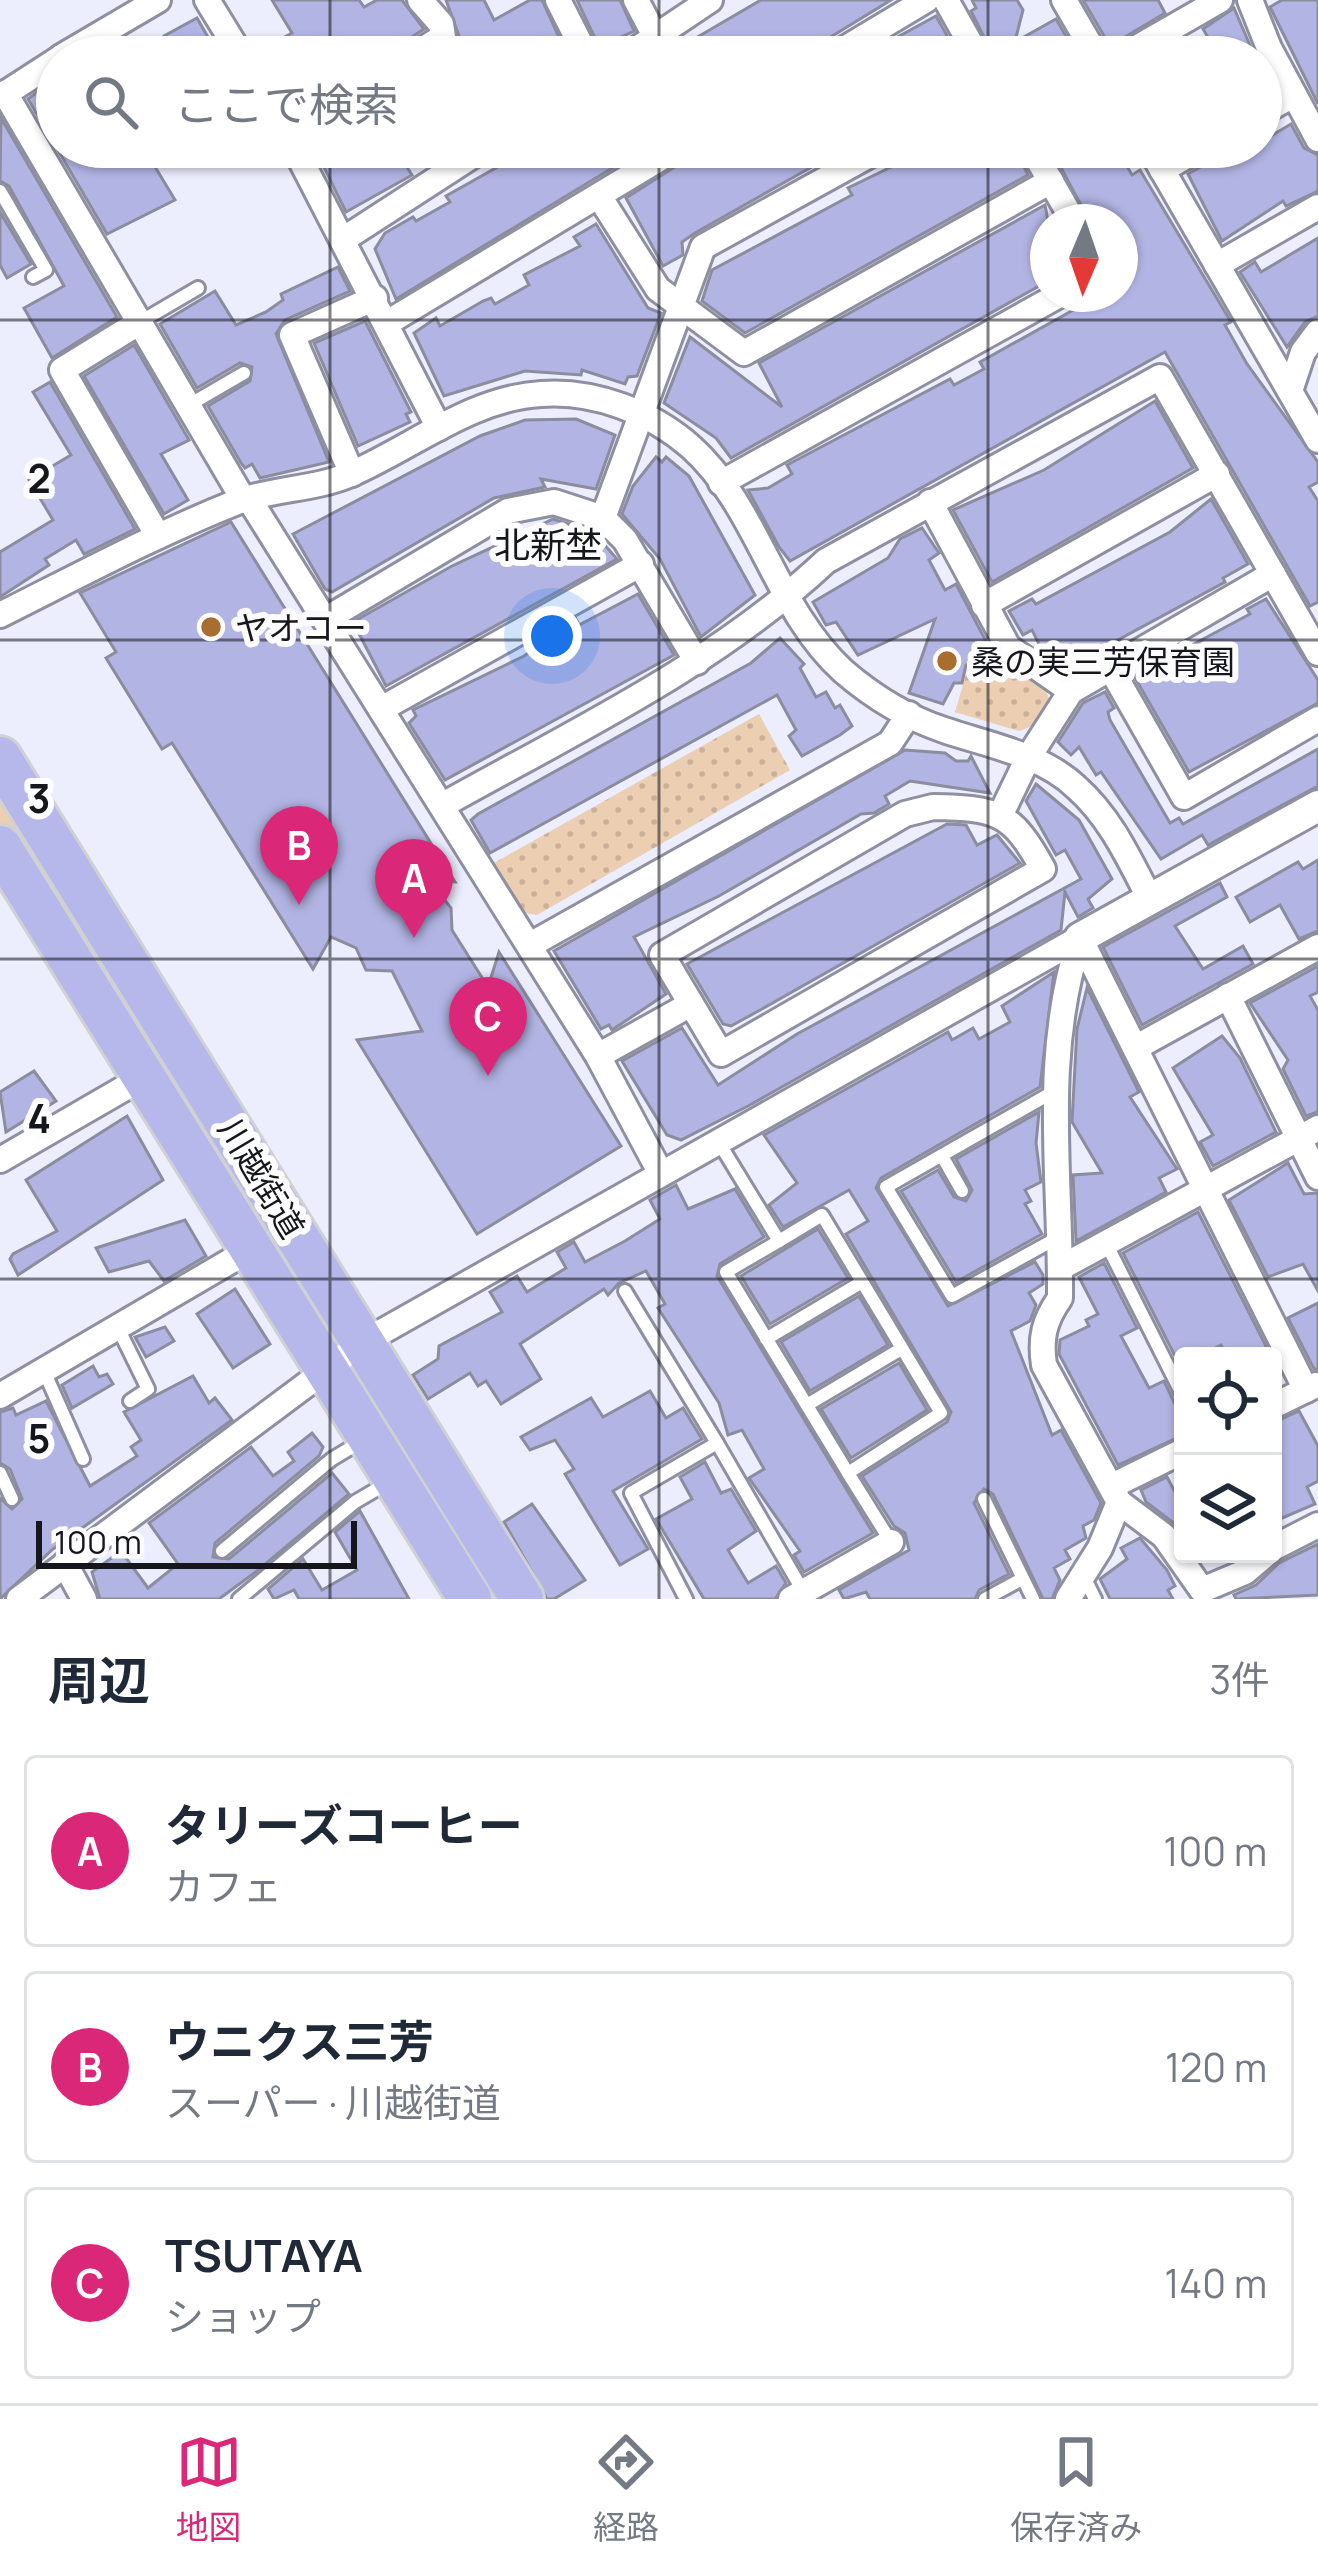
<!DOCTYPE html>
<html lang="ja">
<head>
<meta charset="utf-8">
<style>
  :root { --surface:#fff; --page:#f6f6f7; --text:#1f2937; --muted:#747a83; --line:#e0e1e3; --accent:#db2777 }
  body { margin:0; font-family:Manrope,"Noto Sans JP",sans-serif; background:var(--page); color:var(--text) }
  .controls { position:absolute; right:36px; bottom:36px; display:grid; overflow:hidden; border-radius:12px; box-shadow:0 3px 9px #0004 }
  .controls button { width:108px; height:108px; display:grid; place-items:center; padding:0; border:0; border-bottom:3px solid var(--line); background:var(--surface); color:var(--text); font:60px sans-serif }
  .compass { position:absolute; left:1030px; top:204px; width:108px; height:108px; border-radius:50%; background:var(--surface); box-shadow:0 3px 9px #0004; rotate:182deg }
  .scale { position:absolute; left:36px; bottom:30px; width:321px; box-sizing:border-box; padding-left:12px; border:6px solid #16171d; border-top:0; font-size:33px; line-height:42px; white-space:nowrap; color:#16171d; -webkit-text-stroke:9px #fcfcfc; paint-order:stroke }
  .you { position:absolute; left:552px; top:636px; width:42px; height:42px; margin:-30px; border:9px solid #fff; border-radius:50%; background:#1a73e8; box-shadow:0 0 0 18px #1a73e833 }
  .badge { display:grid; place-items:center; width:78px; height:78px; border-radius:50%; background:var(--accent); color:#fff; font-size:39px; font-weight:700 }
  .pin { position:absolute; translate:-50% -99px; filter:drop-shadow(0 3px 6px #0008) }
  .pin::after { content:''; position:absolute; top:63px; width:42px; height:36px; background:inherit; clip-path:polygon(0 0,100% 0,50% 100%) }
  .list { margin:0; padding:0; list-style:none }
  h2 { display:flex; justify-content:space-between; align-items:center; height:156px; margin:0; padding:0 48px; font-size:51px }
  h2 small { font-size:39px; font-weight:400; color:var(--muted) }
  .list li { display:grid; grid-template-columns:78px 1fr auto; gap:36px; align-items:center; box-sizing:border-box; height:192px; margin:0 24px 24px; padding:0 24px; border:3px solid var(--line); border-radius:12px }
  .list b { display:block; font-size:45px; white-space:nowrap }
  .list p { margin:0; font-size:39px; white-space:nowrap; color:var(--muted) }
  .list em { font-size:39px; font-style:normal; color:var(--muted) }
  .icon { flex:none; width:66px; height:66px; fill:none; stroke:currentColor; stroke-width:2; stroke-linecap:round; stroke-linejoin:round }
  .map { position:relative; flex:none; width:1318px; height:1599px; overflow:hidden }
  .search { position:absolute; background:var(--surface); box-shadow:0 3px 9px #0004; left:36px; right:36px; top:36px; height:132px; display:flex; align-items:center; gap:30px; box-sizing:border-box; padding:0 42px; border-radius:66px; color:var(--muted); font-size:45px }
  .sheet { height:804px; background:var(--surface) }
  nav { display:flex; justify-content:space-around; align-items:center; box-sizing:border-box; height:168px; border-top:3px solid var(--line); background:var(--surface); font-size:33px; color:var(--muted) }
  nav a { display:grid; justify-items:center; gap:6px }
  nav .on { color:var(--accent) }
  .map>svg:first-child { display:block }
</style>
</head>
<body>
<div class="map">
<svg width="1318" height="1599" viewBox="0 0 1318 1599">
  <defs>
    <pattern id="grass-dots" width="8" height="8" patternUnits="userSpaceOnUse" patternTransform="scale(3)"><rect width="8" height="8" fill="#ecceb2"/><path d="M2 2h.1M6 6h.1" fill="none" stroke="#cab099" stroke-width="1.8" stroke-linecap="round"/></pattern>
    <pattern id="forest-firs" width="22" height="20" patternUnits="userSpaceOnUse" patternTransform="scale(3)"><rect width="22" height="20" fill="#ecceb2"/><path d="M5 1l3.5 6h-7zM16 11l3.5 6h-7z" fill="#cab099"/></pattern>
  </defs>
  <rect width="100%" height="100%" fill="#ecedfd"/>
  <g fill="url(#grass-dots)">
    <polygon points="998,650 1045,684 1049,700 1035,725 1019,731 955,712 968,668"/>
    <polygon points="759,714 790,770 537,915 520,912 492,864"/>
  </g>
  <polygon fill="url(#forest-firs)" points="0,777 336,1319 312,1333 0,828"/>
  <g fill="#b2b5e4" stroke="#8b8c9e" stroke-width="3">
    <polygon points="272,0 359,0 364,7 377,0 402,0 424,29 401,44 395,57 258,57 257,52 292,33"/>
    <polygon points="446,0 484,0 494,20 530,0 542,0 567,55 442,57 459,36"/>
    <polygon points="577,0 620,0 634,31 613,41 603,55"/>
    <polygon points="761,0 891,0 798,57 743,57 737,49 724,57 682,57 694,39"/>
    <polygon points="972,0 1017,0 1023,10 1011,57 994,57 971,11 976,8"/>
    <polygon points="1083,0 1158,0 1165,13 1110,46"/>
    <polygon points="1282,0 1318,0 1318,104 1270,7"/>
    <polygon points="1234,8 1255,57 1177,57 1209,39 1203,29"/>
    <polygon points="936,16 959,57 887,57 881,46"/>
    <polygon points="197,18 213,46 193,57 172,57 164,36"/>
    <polygon points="1056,19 1078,57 1033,57 1022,38"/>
    <polygon points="39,91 57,121 57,147 79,147 89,163 115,147 143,147 175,200 107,234 28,99"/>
    <polygon points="1,118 117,317 52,358 24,308 64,286 9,186 0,181"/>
    <polygon points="1291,124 1304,148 1318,155 1318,191 1286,206 1283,201 1222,241 1188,174 1211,161 1218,147 1261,147 1261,142"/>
    <polygon points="314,147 394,147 412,175 346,212"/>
    <polygon points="533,147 647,147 396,299 375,249 385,233 413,217 416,221 450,202 446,196"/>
    <polygon points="706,147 758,147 764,156 781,147 847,147 695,233 682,242 683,255 663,266 626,198"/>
    <polygon points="919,147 1015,147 1028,175 745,333 702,301 712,270 852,195 848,188 922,152"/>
    <polygon points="1050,147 1116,147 1132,175 1140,170 1231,322 1225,325 1247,364 1318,462 1318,482 1309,487 1318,501 1318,602 1310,606 1165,352 790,561 779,547 748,490 768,488 792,474 787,465 950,379 954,385 984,369 980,362 1102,294 1120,294 1120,285 1131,279 1120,260 1120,222 1090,222"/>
    <polygon points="1045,205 1048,221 1055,222 1048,222 1048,281 731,458 716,438 664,403 690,337 782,407 759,363"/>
    <polygon points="0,212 31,264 7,278 0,265"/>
    <polygon points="596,224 648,308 661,313 637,376 628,377 625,384 582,370 581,375 525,371 444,396 414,333 436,318 440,326 483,301 491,298 495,304 529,285 524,275 580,246 574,237"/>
    <polygon points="1318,238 1318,316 1305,322 1287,347 1240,272 1255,262 1261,272"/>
    <polygon points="338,267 350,291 285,320 276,334 329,462 260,478 252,464 245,468 241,463 208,406 250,381 252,367 240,363 197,388 160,324 215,291 236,325 266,312 283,300 281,294"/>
    <polygon points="365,321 411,412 406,414 410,422 358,446 314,343"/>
    <polygon points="134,345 189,440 161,454 188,500 164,514 84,376"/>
    <polygon points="50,382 135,529 84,554 76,540 45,559 49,565 0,597 0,552 53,520 29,480 71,455 33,392"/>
    <polygon points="1155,401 1193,468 992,582 953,510 1044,470"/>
    <polygon points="576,419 615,435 596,489 541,479 545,487 494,498 332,592 325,589 293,534 480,436 525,420"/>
    <polygon points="656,457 662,462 666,457 689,476 755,595 701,637 660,559 622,514 633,486"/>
    <polygon points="1211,499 1248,564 1223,578 1225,582 1066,668 1043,652 1032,630 1023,635 1009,611 1032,599 1036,604 1170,532"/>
    <polygon points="553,519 574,526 584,545 595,534 617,559 386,686 353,622 452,566"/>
    <polygon points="231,522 455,882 430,881 451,908 452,930 488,987 499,952 621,1146 477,1234 357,1040 422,1031 392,971 366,970 356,948 331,937 313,969 172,743 162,749 106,658 116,652 80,593"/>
    <polygon points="922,528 939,553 929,560 945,590 956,584 989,647 966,665 962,683 954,683 943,704 909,693 935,619 858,655 836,622 826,625 813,602 888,558 900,539"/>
    <polygon points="638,594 674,655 445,780 409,723 416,716 413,710 524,656 576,619 579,625"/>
    <polygon points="1266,599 1318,680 1318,703 1189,772 1134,676 1250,614 1247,609"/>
    <polygon points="780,638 804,664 800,668 816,697 826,692 835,708 840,705 852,726 840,735 802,756 789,736 796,730 777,695 490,853 471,820 478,814 751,663"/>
    <polygon points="1105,692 1114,708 1108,712 1110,720 1170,823 1179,818 1183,824 1318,749 1318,786 1208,845 1202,835 1161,859 1101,772 1096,775 1079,747 1071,755 1058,742 1083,703"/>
    <polygon points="905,750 945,753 956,761 968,761 971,756 990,793 910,781 885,796 889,804 874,813 861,814 719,896 634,937 666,994 612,1030 609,1025 601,1029 554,951"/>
    <polygon points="1036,784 1079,820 1112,879 1088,899 1093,908 1078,917 1065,892 1061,930 748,1106 681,1140 667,1135 622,1061 682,1028 718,1085 797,1034 1081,879 1065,850 1056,855 1026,801"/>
    <polygon points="947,824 966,825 977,845 997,835 1020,863 762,1009 731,1026 723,1024 687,964"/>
    <polygon points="1318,860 1318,931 1299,939 1280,905 1250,922 1236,897 1298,862 1303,869"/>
    <polygon points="1220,883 1227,897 1175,926 1203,969 1243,946 1253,964 1142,1025 1103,947"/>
    <polygon points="1318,966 1318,992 1310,996 1318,1010 1318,1112 1306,1116 1283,1069 1288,1060 1250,1003"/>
    <polygon points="1054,972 1040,1087 881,1178 876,1188 948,1306 1035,1262 1043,1275 1043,1284 1029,1293 1036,1305 1030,1321 1011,1331 1052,1435 1061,1430 1101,1503 1094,1520 1083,1526 1086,1538 1065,1550 1070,1559 1054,1568 1060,1580 1052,1599 1043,1599 993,1494 984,1489 974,1503 1009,1574 979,1590 975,1599 870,1599 866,1592 844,1599 839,1590 909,1550 905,1533 894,1526 862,1476 947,1422 951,1412 846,1234 868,1221 849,1190 783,1227 769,1205 797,1183 764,1135 948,1032 952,1040 973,1028 979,1039 1010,1022 1002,1006"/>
    <polygon points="1087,988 1139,1092 1130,1097 1177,1169 1159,1178 1166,1192 1076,1241 1073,1175 1102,1173 1072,1122 1077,1029"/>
    <polygon points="1222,1036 1240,1058 1276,1132 1213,1166 1200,1142 1213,1135 1173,1068"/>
    <polygon points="34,1071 56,1101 6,1132 0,1092"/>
    <polygon points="1039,1112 1036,1143 1041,1182 1025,1190 1031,1201 1025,1204 1042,1234 956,1282 901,1191 938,1170 954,1197 966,1201 972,1190 956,1159"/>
    <polygon points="127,1116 163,1180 18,1275 10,1259 13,1254 57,1231 26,1180"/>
    <polygon points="1288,1163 1304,1194 1318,1193 1318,1291 1303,1264 1268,1277 1229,1200"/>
    <polygon points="676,1185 688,1209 735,1189 764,1237 720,1264 717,1276 873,1533 804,1572 794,1555 800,1551 749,1478 764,1469 742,1430 728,1435 719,1403 658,1308 665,1304 646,1271 619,1283 608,1295 604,1289 520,1344 541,1379 501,1404 486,1381 478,1386 470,1373 428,1399 413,1375 438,1359 439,1346 502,1312 490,1292 517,1276 527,1292 566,1268 557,1252 574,1242 585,1262 625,1241 660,1219 650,1200"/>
    <polygon points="1198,1212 1271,1356 1227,1356 1221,1345 1200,1356 1175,1356 1123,1253"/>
    <polygon points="185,1220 206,1256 164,1281 149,1261 109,1272 96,1248"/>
    <polygon points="818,1229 848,1278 770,1324 741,1276"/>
    <polygon points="1104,1263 1137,1328 1121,1336 1149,1388 1164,1381 1183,1421 1183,1435 1118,1465 1059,1354 1060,1340 1089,1326 1086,1320 1098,1314 1079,1277"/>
    <polygon points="235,1289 270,1344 233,1368 197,1314"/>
    <polygon points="859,1296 888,1345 810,1391 781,1342"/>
    <polygon points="1318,1303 1318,1369 1314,1369 1288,1318"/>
    <polygon points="165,1327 174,1341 146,1357 135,1337"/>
    <polygon points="899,1363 927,1410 851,1458 821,1409"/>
    <polygon points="93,1366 99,1377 107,1374 113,1384 72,1408 62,1385"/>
    <polygon points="193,1376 209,1403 215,1398 232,1420 53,1549 0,1599 0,1498 12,1509 22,1499 10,1469 0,1463 0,1412 13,1408 16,1415 46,1401 90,1486 137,1456 131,1447 141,1440 124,1412"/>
    <polygon points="650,1391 666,1418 683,1408 702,1439 613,1491 648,1549 620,1565 565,1474 574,1469 555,1440 530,1450 521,1437 591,1398 603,1417"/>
    <polygon points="1299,1411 1318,1446 1318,1481 1307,1487 1315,1504 1273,1522 1273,1423"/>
    <polygon points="312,1433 323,1447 319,1456 215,1543 213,1557 229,1559 332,1473 349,1494 257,1571 219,1599 100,1599 92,1572 121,1551 148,1588 178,1564 149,1523 251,1447 273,1476 294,1461 288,1452"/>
    <polygon points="705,1462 721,1493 731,1489 756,1531 728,1550 748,1583 776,1566 786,1583 775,1599 704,1599 656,1519 692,1499 680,1477"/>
    <polygon points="1167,1477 1183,1507 1183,1520 1175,1524 1146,1502 1141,1490"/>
    <polygon points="532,1504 585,1580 554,1599 547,1599 504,1522"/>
    <polygon points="360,1511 409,1599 299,1599 294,1590 274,1599 268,1589 303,1559 322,1590 357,1570 335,1532"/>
    <polygon points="1140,1538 1167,1570 1175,1586 1168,1590 1173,1599 1110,1599 1100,1579 1127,1559 1121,1548"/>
    <polygon points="1318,1544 1318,1595 1236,1599 1234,1595 1256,1585 1279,1563"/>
  </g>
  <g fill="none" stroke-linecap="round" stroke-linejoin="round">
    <g stroke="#8e8fa1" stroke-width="18">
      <g id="service">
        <polyline points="0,191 46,270 33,277"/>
        <polyline points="140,322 198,288"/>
        <polyline points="189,405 244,373"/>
        <polyline points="1053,1092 886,1187 952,1296 1059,1237"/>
        <polyline points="718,1141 779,1241 822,1215 941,1413 848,1473 891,1542"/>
        <polyline points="942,1156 962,1191"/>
        <polyline points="779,1241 726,1272 848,1473"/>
        <polyline points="1106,1243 1183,1396"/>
        <polyline points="625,1291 717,1443"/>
        <polyline points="118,1328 148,1389 130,1401"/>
        <polyline points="766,1339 862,1282"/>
        <polyline points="44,1371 83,1459"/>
        <polyline points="807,1405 901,1349"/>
        <polyline points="0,1473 12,1499"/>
        <polyline points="984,1499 1033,1599"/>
        <polyline points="222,1551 332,1459 362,1441"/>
        <polyline points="1083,1575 1095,1599"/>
        <polyline points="239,1599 355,1502 389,1482"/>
        <polyline points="686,1599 631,1493 717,1443 803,1591"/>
        <polyline points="985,1599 1022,1579"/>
      </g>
    </g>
    <g stroke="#8e8fa1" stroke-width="30">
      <g id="minor">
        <polyline points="207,0 242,57"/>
        <polyline points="558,0 587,57"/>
        <polyline points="636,0 666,57"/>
        <polyline points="946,0 978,57"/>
        <polyline points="1064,0 1097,57"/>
        <polyline points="1250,0 1269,48 1318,139"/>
        <polyline points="61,57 158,0"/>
        <polyline points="411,57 443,37 441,24 420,0"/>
        <polyline points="625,57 710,0"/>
        <polyline points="831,57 926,0"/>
        <polyline points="1121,57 1220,0"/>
        <polyline points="5,93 243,499"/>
        <polyline points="0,97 57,60"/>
        <polyline points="1261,113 1293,95"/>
        <polyline points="294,147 439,428"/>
        <polyline points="1031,147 1074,222"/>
        <polyline points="1149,147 1318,440"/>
        <polyline points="1162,170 1202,147"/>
        <polyline points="599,196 658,289 744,353 1051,181"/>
        <polyline points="344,239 486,147"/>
        <polyline points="1217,265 1318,207"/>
        <polyline points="140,322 62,370 158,536"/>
        <polyline points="387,323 679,147"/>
        <polyline points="1290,391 1303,352 1318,332"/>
        <polyline points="352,474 292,335 375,298"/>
        <polyline points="721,483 1061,294"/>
        <polyline points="249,499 598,1056 660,1172"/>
        <polyline points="930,502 1008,647 1071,691"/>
        <polyline points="603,518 703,247 884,147"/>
        <polyline points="984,605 1217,474"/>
        <path d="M0,615c78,-39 156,-81 237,-113 36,-14 77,-12 114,-28 62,-27 120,-76 190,-80 54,-4 110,18 150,53 67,60 84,162 152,224 29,25 65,47 101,59 44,15 97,24 132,57 35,31 53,72 74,112"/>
        <polyline points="328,618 508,511 554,502 603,518 625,540 697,662"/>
        <polyline points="1111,669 1184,797 1318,719"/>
        <polyline points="383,708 641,564"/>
        <path d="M443,805c132,-74 272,-140 383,-244l334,-184 158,276"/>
        <path d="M933,807c64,1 79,5 110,62l-322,185 -59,-99 243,-141z"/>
        <polyline points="1001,814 1028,758 1071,691 1273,574"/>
        <polyline points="1080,938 1306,1390"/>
        <polyline points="530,945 890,743 909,714"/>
        <polyline points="1228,996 1318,1177"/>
        <polyline points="1135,1048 1318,947"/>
        <polyline points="598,1056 691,1004"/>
        <polyline points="0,1160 142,1078"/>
        <polyline points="1060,1268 1318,1128"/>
        <polyline points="0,1396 251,1249"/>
        <polyline points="1273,1406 1316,1385"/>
        <polyline points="1114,1485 1183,1451"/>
        <polyline points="1119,1502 1164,1536 1202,1590 1245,1572 1266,1554"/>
        <polyline points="1273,1548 1318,1525"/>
        <polyline points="65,1564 84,1599"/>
        <polyline points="19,1599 362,1343 1080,938"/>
        <polyline points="791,1599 891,1542"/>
        <path d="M1068,1599l32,-51 19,-46 -75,-137c-4,-27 0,-44 16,-67 1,-123 -19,-241 20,-360"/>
      </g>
    </g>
    <g stroke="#8e8fa1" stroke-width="36">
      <polyline id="tertiary" points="1080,938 1318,806"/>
    </g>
    <g stroke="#d0d1d2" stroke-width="48">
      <g id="trunk">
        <polyline points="0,758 522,1599"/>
        <polyline points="0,847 470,1599"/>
      </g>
    </g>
    <use href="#service" stroke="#fff" stroke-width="12"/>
    <use href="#minor" stroke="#fff" stroke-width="24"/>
    <use href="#tertiary" stroke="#fff" stroke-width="30"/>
    <use href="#trunk" stroke="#b6b8ec" stroke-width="42"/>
  </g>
  <path fill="none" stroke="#16171d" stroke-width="3" stroke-opacity="0.55" d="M330,0v57M659,0v57M988,0v57M330,147v1452M659,147v1452M988,147v1452M0,320h1318M0,640h1318M0,959h1318M0,1279h1318"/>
  <g fill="#a96e2f" stroke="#fcfcfc" stroke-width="4.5">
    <circle cx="211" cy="627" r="12"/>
    <circle cx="947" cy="661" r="12"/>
  </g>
  <g text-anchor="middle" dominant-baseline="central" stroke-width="12" stroke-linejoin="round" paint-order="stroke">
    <g font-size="33" fill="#16171d" stroke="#fcfcfc" text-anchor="start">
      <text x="235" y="627">ヤオコー</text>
      <text x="971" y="661">桑の実三芳保育園</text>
    </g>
    <g font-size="33" fill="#16171d" stroke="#fcfcfc">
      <text transform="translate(262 1178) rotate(59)">川越街道</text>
    </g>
    <g font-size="36" fill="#16171d" stroke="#fcfcfc">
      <text x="548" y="544">北新埜</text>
    </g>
  </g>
  <g font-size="39" text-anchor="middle" font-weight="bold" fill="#16171d" stroke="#fcfcfc" stroke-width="12" stroke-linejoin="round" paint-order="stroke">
    <text x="39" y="493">2</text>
    <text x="39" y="813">3</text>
    <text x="39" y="1133">4</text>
    <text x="39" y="1453">5</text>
  </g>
</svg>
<div class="controls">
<button><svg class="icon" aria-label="locate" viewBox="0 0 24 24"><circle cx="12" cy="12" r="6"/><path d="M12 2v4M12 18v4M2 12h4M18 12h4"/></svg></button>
<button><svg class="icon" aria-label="layers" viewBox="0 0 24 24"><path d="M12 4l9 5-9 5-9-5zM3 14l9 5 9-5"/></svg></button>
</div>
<svg class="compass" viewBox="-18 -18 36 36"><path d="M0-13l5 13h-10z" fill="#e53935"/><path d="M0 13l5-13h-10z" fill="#747a83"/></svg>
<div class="scale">100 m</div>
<div class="you"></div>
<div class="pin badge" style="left:414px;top:938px">A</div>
<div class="pin badge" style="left:299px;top:905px">B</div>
<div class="pin badge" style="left:488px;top:1076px">C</div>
<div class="search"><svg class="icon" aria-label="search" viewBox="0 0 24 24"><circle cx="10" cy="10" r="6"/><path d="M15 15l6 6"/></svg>ここで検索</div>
</div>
<section class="sheet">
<h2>周辺<small>3件</small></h2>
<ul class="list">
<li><span class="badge">A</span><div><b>タリーズコーヒー</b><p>カフェ</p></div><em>100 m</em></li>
<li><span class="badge">B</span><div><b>ウニクス三芳</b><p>スーパー · 川越街道</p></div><em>120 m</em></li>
<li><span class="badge">C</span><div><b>TSUTAYA</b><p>ショップ</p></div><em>140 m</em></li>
</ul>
</section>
<nav>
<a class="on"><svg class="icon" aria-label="map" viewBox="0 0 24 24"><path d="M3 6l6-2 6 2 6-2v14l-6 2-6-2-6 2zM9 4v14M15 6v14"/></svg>地図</a>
<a><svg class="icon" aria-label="directions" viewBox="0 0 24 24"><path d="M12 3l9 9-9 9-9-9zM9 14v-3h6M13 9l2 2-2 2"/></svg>経路</a>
<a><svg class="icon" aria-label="saved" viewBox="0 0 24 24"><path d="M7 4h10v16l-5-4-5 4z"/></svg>保存済み</a>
</nav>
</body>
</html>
